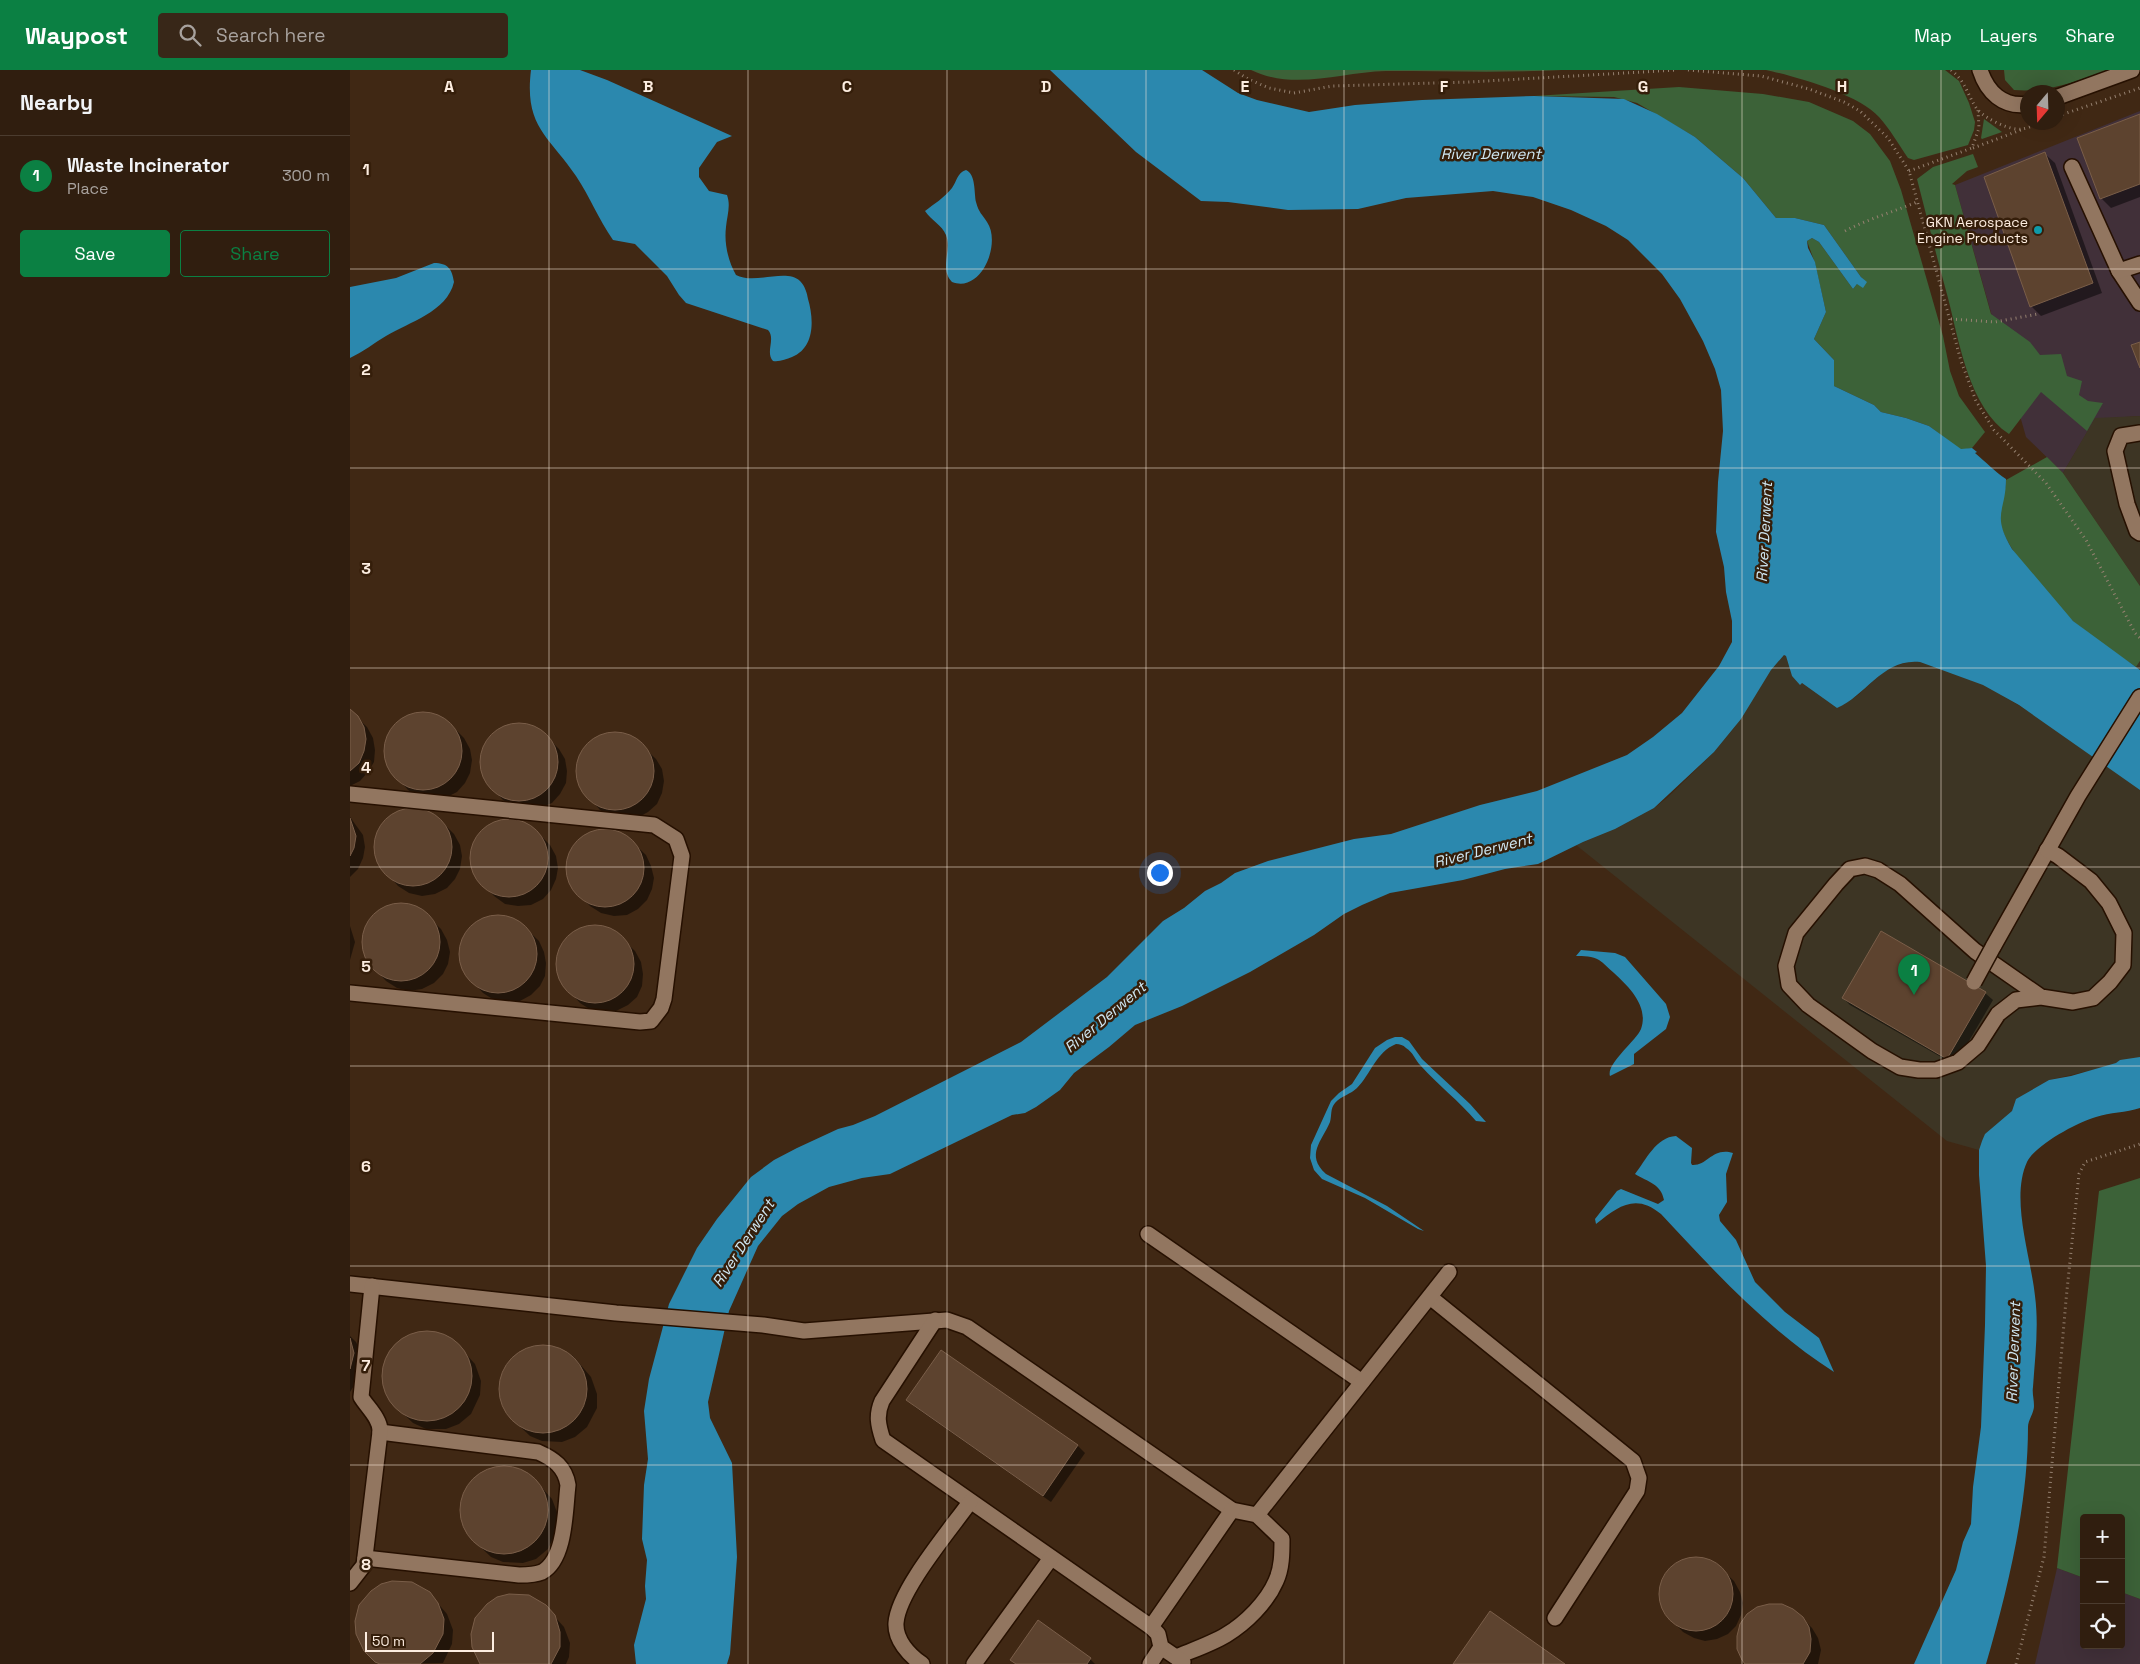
<!DOCTYPE html>
<html lang="en">
<head>
<meta charset="utf-8">
<style>
  :root { --surface:#301e0f; --page:#382718; --text:#f1f3f6; --muted:#a8a29e; --line:#4b3c2f; --accent:#0b8043 }
  body { margin:0; font-family:"Space Grotesk",sans-serif; background:var(--page); color:var(--text) }
  .controls { position:absolute; right:15px; bottom:15px; display:grid; overflow:hidden; border-radius:5px; box-shadow:0 5px 20px #0002 }
  .controls button { width:45px; height:45px; display:grid; place-items:center; padding:0; border:0; border-bottom:1px solid var(--line); background:var(--surface); color:var(--text); font:25px sans-serif }
  .compass { position:absolute; left:1670px; top:15px; width:45px; height:45px; border-radius:50%; background:var(--surface); box-shadow:0 5px 20px #0002; rotate:199deg }
  .scale { position:absolute; left:15px; bottom:12px; width:129px; box-sizing:border-box; padding-left:5px; border:2px solid #fdede0; border-top:0; font-size:14px; line-height:18px; white-space:nowrap; color:#fdede0; -webkit-text-stroke:4px #351e0a; paint-order:stroke }
  .you { position:absolute; left:809px; top:802px; width:18px; height:18px; margin:-12px; border:4px solid #fff; border-radius:50%; background:#1a73e8; box-shadow:0 0 0 8px #1a73e833 }
  .badge { display:grid; place-items:center; width:32px; height:32px; border-radius:50%; background:var(--accent); color:#fff; font-size:16px; font-weight:700 }
  .pin { position:absolute; translate:-50% -41px; filter:drop-shadow(0 1px 2px #0008) }
  .pin::after { content:''; position:absolute; top:26px; width:18px; height:15px; background:inherit; clip-path:polygon(0 0,100% 0,50% 100%) }
  .list { margin:0; padding:0; list-style:none }
  h2 { display:flex; justify-content:space-between; align-items:center; height:65px; margin:0; padding:0 20px; font-size:21px }
  h2 small { font-size:16px; font-weight:400; color:var(--muted) }
  .list li { display:grid; grid-template-columns:32px 1fr auto; gap:15px; align-items:center; box-sizing:border-box; height:80px; padding:0 20px; border-top:1px solid var(--line) }
  .list b { display:block; font-size:19px; white-space:nowrap }
  .list p { margin:0; font-size:16px; white-space:nowrap; color:var(--muted) }
  .list em { font-size:16px; font-style:normal; color:var(--muted) }
  .actions { display:flex; gap:10px; padding:15px 20px }
  .actions a { flex:1; padding:11px 0; border:1px solid var(--accent); border-radius:5px; text-align:center; font-size:18px; color:var(--accent) }
  .actions .main { background:var(--accent); color:#fff }
  .icon { flex:none; width:28px; height:28px; fill:none; stroke:currentColor; stroke-width:2; stroke-linecap:round; stroke-linejoin:round }
  .map { position:relative; flex:none; width:1790px; height:1594px; overflow:hidden }
  header { display:flex; align-items:center; gap:30px; box-sizing:border-box; height:70px; padding:0 25px; background:var(--accent); color:#fff }
  header strong { font-size:24px }
  nav { display:flex; gap:28px; margin-inline-start:auto; font-size:18px }
  .search { width:350px; height:45px; background:var(--page); display:flex; align-items:center; gap:12px; box-sizing:border-box; padding:0 18px; border-radius:5px; color:var(--muted); font-size:19px }
  main { display:flex }
  aside { flex:1; background:var(--surface) }
  .map>svg:first-child { display:block }
</style>
</head>
<body>
<header>
<strong>Waypost</strong>
<div class="search"><svg class="icon" aria-label="search" viewBox="0 0 24 24"><circle cx="10" cy="10" r="6"/><path d="M15 15l6 6"/></svg>Search here</div>
<nav><a>Map</a><a>Layers</a><a>Share</a></nav>
</header>
<main>
<aside>
<h2>Nearby<small></small></h2>
<ul class="list">
<li><span class="badge">1</span><div><b>Waste Incinerator</b><p>Place</p></div><em>300 m</em></li>
</ul>
<div class="actions"><a class="main">Save</a><a>Share</a></div>
</aside>
<div class="map">
<svg width="1790" height="1594" viewBox="0 0 1790 1594">
  <rect width="100%" height="100%" fill="#402814"/>
  <g fill="#413039">
    <polygon points="1790,41 1790,346 1745,349 1713,403 1676,367 1605,115"/>
    <polygon points="1707,1498 1734,1508 1734,1575 1771,1575 1771,1522 1790,1529 1790,1594 1685,1594"/>
  </g>
  <g fill="#3d3524">
    <polygon points="1790,346 1790,516 1713,403 1745,348"/>
    <polygon points="1434,585 1436,586 1442,606 1487,638 1508,625 1532,603 1542,597 1562,591 1570,592 1634,615 1735,674 1790,591 1790,989 1699,1010 1666,1029 1662,1041 1641,1059 1632,1071 1629,1080 1597,1071 1226,775 1265,759 1304,738 1317,728 1364,682 1384,658 1421,600"/>
  </g>
  <g fill="#3c6238">
    <path d="M901,0h311c-59,3 -117,1 -176,1 -45,1 -91,20 -135,-1z"/>
    <path d="M1416,0h179l14,11 10,22 6,19 -1,8 -6,15 -54,15 -6,-2c-9,-13 -18,-29 -29,-41 -21,-23 -82,-40 -113,-47z"/>
    <path d="M1654,0h104c-31,11 -60,23 -94,20l-9,-10z"/>
    <polygon points="1329,17 1413,24 1459,32 1503,51 1520,64 1540,91 1551,120 1593,266 1600,301 1609,326 1635,362 1622,378 1611,380 1579,356 1556,348 1531,342 1524,335 1484,316 1484,290 1464,269 1476,242 1465,193 1457,171 1462,168 1469,172 1503,219 1507,214 1516,212 1511,207 1474,155 1445,148 1426,148 1393,108 1345,67 1287,33 1264,27 1184,26"/>
    <polygon points="1634,49 1652,62 1632,69 1631,68"/>
    <path d="M1623,84l5,13 -11,4 -15,13 3,1 36,129 39,28 10,13 21,-1 6,22 15,5 -3,14 9,6 15,2 -16,28 -46,-39 -32,42c-40,-26 -50,-93 -61,-136 -11,-40 -21,-80 -31,-119l16,-12z"/>
    <path d="M1697,387l16,16 77,113v75l-4,6c-21,-14 -42,-29 -62,-45 -20,-18 -71,-75 -74,-101 -2,-14 6,-27 6,-41z"/>
    <polygon points="1790,1108 1790,1529 1771,1522 1771,1448 1734,1448 1734,1508 1707,1498 1749,1121"/>
  </g>
  <g fill="#2b88ae">
    <path d="M181,0h49l27,10 125,56 -15,6 -18,26v9l10,14 18,4c4,11 0,21 -1,32 -2,16 2,34 10,48 18,10 50,-7 64,6 5,5 7,12 8,18 6,20 7,49 -16,58 -6,2 -12,5 -19,4 -8,-9 3,-22 -5,-31l-82,-27 -7,-8 -12,-19 -32,-32 -22,-4c-14,-20 -23,-43 -37,-64 -27,-40 -52,-49 -45,-106z"/>
    <path d="M700,0h152l36,23 19,7 52,12 46,-7 67,-5 112,-4 90,3 33,15 38,23 48,41 33,40h19l29,7 37,52 6,5 -4,6 -6,-4 -4,5 -34,-47 -7,-4 -5,3 1,7 7,14 11,50 -12,27 20,21v26l40,19 7,7 25,6 23,8 32,23 11,-1 5,4 -2,1c11,9 20,19 31,26 0,33 -15,35 6,70l61,72 67,49v120l-121,-85 -36,-20 -63,-23c-37,-4 -53,33 -83,46l-35,-25 -2,2 -8,-9 -6,-20 -2,-1 -13,15 -30,49 -27,33 -60,56 -39,21 -32,13 -45,22 -33,5 -42,11 -73,13 -28,12 -18,9 -30,21 -64,37 -68,34 -47,19 -26,22 -35,26 -14,17 -24,17 -11,6 -13,2 -122,59 -28,4 -33,9 -31,17 -16,12 -24,30 -29,65 -21,91 2,16 22,45 5,94 -7,97 -3,10h-91l-2,-19 12,-46 -1,-13 2,-26 -5,-21 2,-54 4,-26 -4,-48 5,-32 20,-75 28,-56 20,-29 34,-42 23,-17 23,-12 41,-19 15,-4 22,-9 146,-74 86,-65 56,-56 21,-13 21,-17 16,-8 14,-10 33,-12 86,-22 37,-5 89,-29 57,-14 90,-36 26,-18 29,-24 37,-47 13,-24v-21l-6,-29 -2,-25 -8,-35 2,-50 5,-51 -2,-41 -6,-21 -12,-28 -23,-42 -18,-25 -34,-34 -22,-14 -35,-16 -38,-13 -40,-6 -87,7 -48,11 -70,1 -60,-8 -27,-1 -65,-49z"/>
    <path d="M616,100c10,4 8,23 10,32 3,11 6,12 11,20 11,16 2,47 -13,57 -7,5 -14,6 -22,3 -13,-13 0,-31 -6,-47 -4,-10 -15,-15 -21,-24 9,-7 19,-13 27,-23 5,-7 5,-15 14,-18z"/>
    <path d="M84,193c14,0 18,6 20,19 -7,30 -45,40 -68,54 -12,7 -23,16 -36,22v-71l46,-9z"/>
    <path d="M1231,880l34,3 10,4 41,47 4,13 -4,12 -32,25v10l-24,12c-4,-12 26,-35 31,-47 8,-23 -12,-42 -27,-56 -5,-4 -10,-10 -15,-13 -6,-4 -16,-4 -23,-4z"/>
    <path d="M1045,967h7l7,4 13,18 48,45 16,18 -10,-1c-17,-20 -38,-36 -55,-55 -6,-6 -8,-14 -15,-18 -3,-3 -6,-4 -10,-4 -20,8 -25,30 -39,44 -6,6 -16,8 -22,15 -5,6 -3,12 -5,19 -8,19 -25,33 -4,52l61,32 37,25 -6,-2 -53,-31 -43,-19 -8,-9 -4,-12 1,-13 20,-44 8,-8 13,-9 23,-36 12,-8z"/>
    <path d="M1790,987v51c-14,5 -30,4 -44,9 -18,5 -61,28 -69,45 -17,37 4,95 8,134 4,30 0,61 -2,91 -1,6 1,12 1,19 0,7 -6,14 -6,21 0,78 -20,162 -42,237h-72l42,-94 7,-28 8,-18 2,-37 8,-60 4,-102 1,-59 -7,-91v-25l3,-9 3,-7 27,-23 4,-12 33,-19 22,-4 45,-13 4,-3z"/>
    <path d="M1326,1066l16,12 -1,15 1,2c16,1 20,-18 41,-12l-7,21 1,28 -8,13 1,6 16,19 19,42 30,30 34,26 15,34c-66,-42 -120,-101 -173,-158 -25,-21 -43,-8 -65,10l-1,-5 22,-28 4,-2 37,15 6,-4c-3,-16 -16,-18 -29,-26 11,-14 21,-37 41,-38z"/>
  </g>
  <g fill="#0007">
    <polygon points="1790,45 1790,127 1761,138 1751,128"/>
    <polygon points="1695,84 1705,93 1752,223 1691,246 1681,236"/>
    <polygon points="0,641 17,657 23,668 25,680 24,692 18,702 10,711 0,716"/>
    <polygon points="72,643 84,644 95,649 114,668 120,679 122,690 120,703 115,713 107,722 95,728 69,727 58,720 40,699 36,686 36,673 41,661 49,651 60,645"/>
    <polygon points="167,654 179,655 190,660 209,679 215,689 217,701 216,713 210,724 202,733 190,738 165,737 153,730 135,710 131,697 131,684 136,672 144,662 155,656"/>
    <polygon points="264,664 276,665 286,670 306,689 312,699 314,711 312,723 307,734 298,742 287,748 261,747 250,740 232,719 228,707 228,694 233,682 241,672 252,666"/>
    <polygon points="62,739 74,740 85,745 104,764 110,775 112,786 110,799 105,809 97,818 85,824 72,826 59,823 48,816 30,795 26,782 26,769 31,757 39,747 50,741"/>
    <polygon points="0,747 13,765 15,777 13,788 8,799 0,807"/>
    <polygon points="158,750 170,751 181,756 200,775 206,786 208,798 206,809 201,820 193,829 181,835 168,836 155,834 144,826 126,806 122,793 122,780 127,768 135,758 146,752"/>
    <polygon points="253,760 265,761 276,766 296,785 301,796 304,808 302,819 297,830 288,839 277,845 264,846 251,843 240,836 221,816 217,803 218,790 223,778 231,768 242,762"/>
    <polygon points="49,834 61,835 72,841 91,859 97,870 100,882 98,894 93,904 84,913 72,919 59,921 47,918 36,911 17,890 13,878 14,864 18,852 27,843 37,836"/>
    <polygon points="146,846 158,847 169,852 189,871 194,882 196,893 195,906 190,916 181,925 170,931 157,932 144,930 133,923 114,902 110,889 111,876 115,864 124,854 134,848"/>
    <polygon points="0,856 5,872 0,890"/>
    <polygon points="243,856 255,858 266,863 285,881 291,892 293,904 292,916 287,927 278,935 266,941 253,943 241,940 230,933 211,912 207,900 207,887 212,874 221,865 231,859"/>
    <polygon points="1635,923 1643,930 1605,995 1500,935 1493,928"/>
    <polygon points="70,1262 89,1263 106,1273 125,1294 131,1311 130,1325 121,1344 109,1354 96,1359 76,1359 63,1353 41,1332 34,1314 33,1302 37,1286 48,1272"/>
    <polygon points="0,1266 6,1272 11,1282 11,1305 0,1322"/>
    <polygon points="186,1275 206,1277 223,1286 241,1307 247,1324 247,1338 237,1357 225,1367 212,1372 192,1371 180,1366 158,1345 150,1327 149,1315 154,1299 165,1285 175,1279"/>
    <polygon points="591,1281 728,1376 735,1383 701,1432 565,1337 558,1330"/>
    <polygon points="147,1397 166,1398 183,1408 202,1429 208,1445 207,1460 198,1479 186,1489 173,1493 153,1492 141,1487 119,1466 111,1449 110,1437 115,1421 125,1407 136,1400"/>
    <polygon points="1342,1488 1354,1489 1365,1493 1384,1511 1390,1522 1393,1533 1391,1545 1386,1556 1378,1564 1367,1569 1355,1571 1344,1568 1333,1562 1315,1543 1311,1532 1310,1520 1313,1508 1320,1499 1330,1492"/>
    <polygon points="79,1523 97,1544 103,1560 102,1574 93,1593 29,1594 15,1581"/>
    <polygon points="195,1536 214,1557 220,1573 219,1587 216,1594 131,1594"/>
    <polygon points="1452,1548 1462,1558 1468,1568 1471,1580 1468,1594 1397,1594"/>
    <polygon points="740,1589 745,1594 666,1594"/>
  </g>
  <g fill="#5d432f" stroke="#7a5e49">
    <polygon points="1790,44 1790,114 1750,129 1727,68"/>
    <polygon points="1695,82 1743,213 1680,237 1634,107"/>
    <polygon points="1790,272 1790,298 1781,275"/>
    <polygon points="0,639 8,646 14,657 16,669 14,681 9,693 0,701"/>
    <circle cx="73" cy="681" r="39"/>
    <circle cx="169" cy="692" r="39"/>
    <circle cx="265" cy="701" r="39"/>
    <circle cx="63" cy="777" r="39"/>
    <polygon points="0,748 6,766 4,778 0,786"/>
    <circle cx="159" cy="788" r="39"/>
    <circle cx="255" cy="798" r="39"/>
    <circle cx="51" cy="872" r="39"/>
    <circle cx="148" cy="884" r="39"/>
    <circle cx="245" cy="894" r="39"/>
    <polygon points="1531,861 1636,922 1597,989 1492,928"/>
    <circle cx="77" cy="1306" r="45"/>
    <polygon points="0,1268 4,1283 0,1299"/>
    <circle cx="193" cy="1319" r="44"/>
    <polygon points="591,1280 728,1375 693,1426 556,1330"/>
    <circle cx="154" cy="1440" r="44"/>
    <circle cx="1346" cy="1524" r="37"/>
    <polygon points="42,1511 62,1512 80,1522 88,1533 94,1549 93,1564 83,1583 70,1594 30,1594 25,1592 14,1581 6,1564 5,1551 9,1535 21,1521 31,1514"/>
    <polygon points="159,1524 179,1525 196,1535 205,1545 210,1562 210,1577 201,1594 130,1594 122,1577 121,1564 125,1548 137,1534 147,1527"/>
    <polygon points="1419,1534 1432,1534 1443,1539 1453,1547 1459,1557 1461,1569 1460,1582 1453,1594 1395,1594 1392,1590 1387,1579 1387,1566 1390,1554 1397,1544 1407,1537"/>
    <polygon points="1140,1541 1215,1594 1103,1594"/>
    <polygon points="688,1550 741,1588 737,1594 666,1594 660,1590"/>
  </g>
  <g fill="none" stroke-linecap="round" stroke-linejoin="round">
    <g stroke="#261000" stroke-width="18">
      <g id="minor">
        <path d="M1630,0c7,22 23,38 48,34"/>
        <polyline points="1708,27 1782,0"/>
        <polyline points="1722,97 1769,201 1790,233"/>
        <polyline points="1769,201 1790,194"/>
        <polyline points="1790,363 1771,366 1765,381 1777,434 1787,461 1790,463"/>
        <polyline points="0,724 304,755 326,769 332,786 314,929 311,938 301,951 290,952 0,923"/>
        <polyline points="1643,877 1728,726 1790,627"/>
        <polyline points="1691,927 1625,881 1550,814 1528,800 1515,796 1500,799 1486,814 1446,863 1436,896 1439,915 1458,935 1522,981 1550,997 1569,1000 1586,1000 1608,992 1628,975 1648,944 1666,930 1691,927 1723,932 1743,928 1760,912 1773,895 1774,863 1759,833 1741,811 1708,786 1697,780"/>
        <polyline points="798,1164 1012,1312"/>
        <path d="M0,1214l266,29 147,12 41,6 143,-11 20,7 265,183 25,5 25,24c0,14 0,29 -6,42 -9,21 -30,42 -50,54 -15,9 -33,15 -50,22"/>
        <polyline points="1080,1227 1283,1391 1289,1408 1287,1421 1205,1548"/>
        <path d="M585,1250l-53,81c-6,14 -4,24 1,39l268,187 7,7 3,13 22,15"/>
        <polyline points="907,1445 1099,1202"/>
        <path d="M15,1488l154,17c8,0 16,0 23,-3 24,-13 23,-63 26,-87 -3,-18 -14,-26 -30,-33l-158,-20"/>
        <path d="M0,1513l14,-18 16,-133c1,-13 -13,-25 -19,-35l11,-111"/>
        <polyline points="801,1557 882,1440"/>
        <path d="M572,1594c-13,-9 -27,-24 -26,-41 2,-32 54,-93 74,-121"/>
        <polyline points="624,1594 701,1488"/>
        <polyline points="800,1594 811,1577"/>
      </g>
    </g>
    <g stroke="#958170" stroke-width="3" stroke-dasharray="1 4" stroke-linecap="butt">
      <polyline points="884,0 898,9 919,18 944,23 982,16 1119,12 1327,0"/>
      <polyline points="1338,0 1411,6 1459,19 1494,32 1510,41 1538,68 1559,101 1611,291 1626,331 1644,360 1696,413 1736,470 1785,563 1790,568"/>
      <path d="M1601,0c16,13 16,25 26,39 7,9 33,22 45,20 6,-1 13,-4 18,-7"/>
      <polyline points="1708,46 1790,18"/>
      <polyline points="1623,78 1671,60"/>
      <polyline points="1559,101 1622,78 1629,58 1628,40"/>
      <path d="M1495,161c23,-12 48,-19 72,-29"/>
      <polyline points="1601,249 1645,252 1688,244"/>
      <polyline points="1666,1594 1694,1487 1716,1230 1729,1104 1735,1092 1790,1074"/>
    </g>
    <use href="#minor" stroke="#927660" stroke-width="15"/>
    <g stroke="#261000" stroke-width="18" stroke-linecap="butt">
      <polyline id="minor-bridge" points="1624,912 1643,877"/>
    </g>
    <use href="#minor-bridge" stroke="#927660" stroke-width="15"/>
  </g>
  <path fill="none" stroke="#fdede0" stroke-width="1" stroke-opacity="0.55" d="M199,0v1594M398,0v1594M597,0v1594M796,0v1594M994,0v1594M1193,0v1594M1392,0v1594M1591,0v1594M0,199h1790M0,398h1790M0,598h1790M0,797h1790M0,996h1790M0,1196h1790M0,1395h1790"/>
  <circle fill="#0f9aa8" stroke="#351e0a" stroke-width="2" cx="1688" cy="160" r="5"/>
  <g text-anchor="middle" dominant-baseline="central" stroke-width="5" stroke-linejoin="round" paint-order="stroke">
    <g font-size="14" fill="#fdede0" stroke="#351e0a" text-anchor="end">
      <text x="1678" y="152">GKN Aerospace<tspan x="1678" dy="16">Engine Products</tspan></text>
    </g>
    <g font-size="15" font-style="italic" fill="#cfe8f4" stroke="#351e0a">
      <text x="1141" y="83">River Derwent</text>
      <text transform="translate(1414 462) rotate(-87)">River Derwent</text>
      <text transform="translate(1133 780) rotate(-14)">River Derwent</text>
      <text transform="translate(755 947) rotate(-40)">River Derwent</text>
      <text transform="translate(393 1173) rotate(-57)">River Derwent</text>
      <text transform="translate(1663 1282) rotate(-88)">River Derwent</text>
    </g>
  </g>
  <g font-size="16" text-anchor="middle" font-weight="bold" fill="#fdede0" stroke="#351e0a" stroke-width="5" stroke-linejoin="round" paint-order="stroke">
    <text x="99" y="22">A</text>
    <text x="298" y="22">B</text>
    <text x="497" y="22">C</text>
    <text x="696" y="22">D</text>
    <text x="895" y="22">E</text>
    <text x="1094" y="22">F</text>
    <text x="1293" y="22">G</text>
    <text x="1492" y="22">H</text>
    <text x="16" y="105">1</text>
    <text x="16" y="305">2</text>
    <text x="16" y="504">3</text>
    <text x="16" y="703">4</text>
    <text x="16" y="902">5</text>
    <text x="16" y="1102">6</text>
    <text x="16" y="1301">7</text>
    <text x="16" y="1500">8</text>
  </g>
</svg>
<div class="controls">
<button>+</button>
<button>−</button>
<button><svg class="icon" aria-label="locate" viewBox="0 0 24 24"><circle cx="12" cy="12" r="6"/><path d="M12 2v4M12 18v4M2 12h4M18 12h4"/></svg></button>
</div>
<svg class="compass" viewBox="-18 -18 36 36"><path d="M0-13l5 13h-10z" fill="#e53935"/><path d="M0 13l5-13h-10z" fill="#a8a29e"/></svg>
<div class="scale">50 m</div>
<div class="you"></div>
<div class="pin badge" style="left:1564px;top:925px">1</div>
</div>
</main>
</body>
</html>
